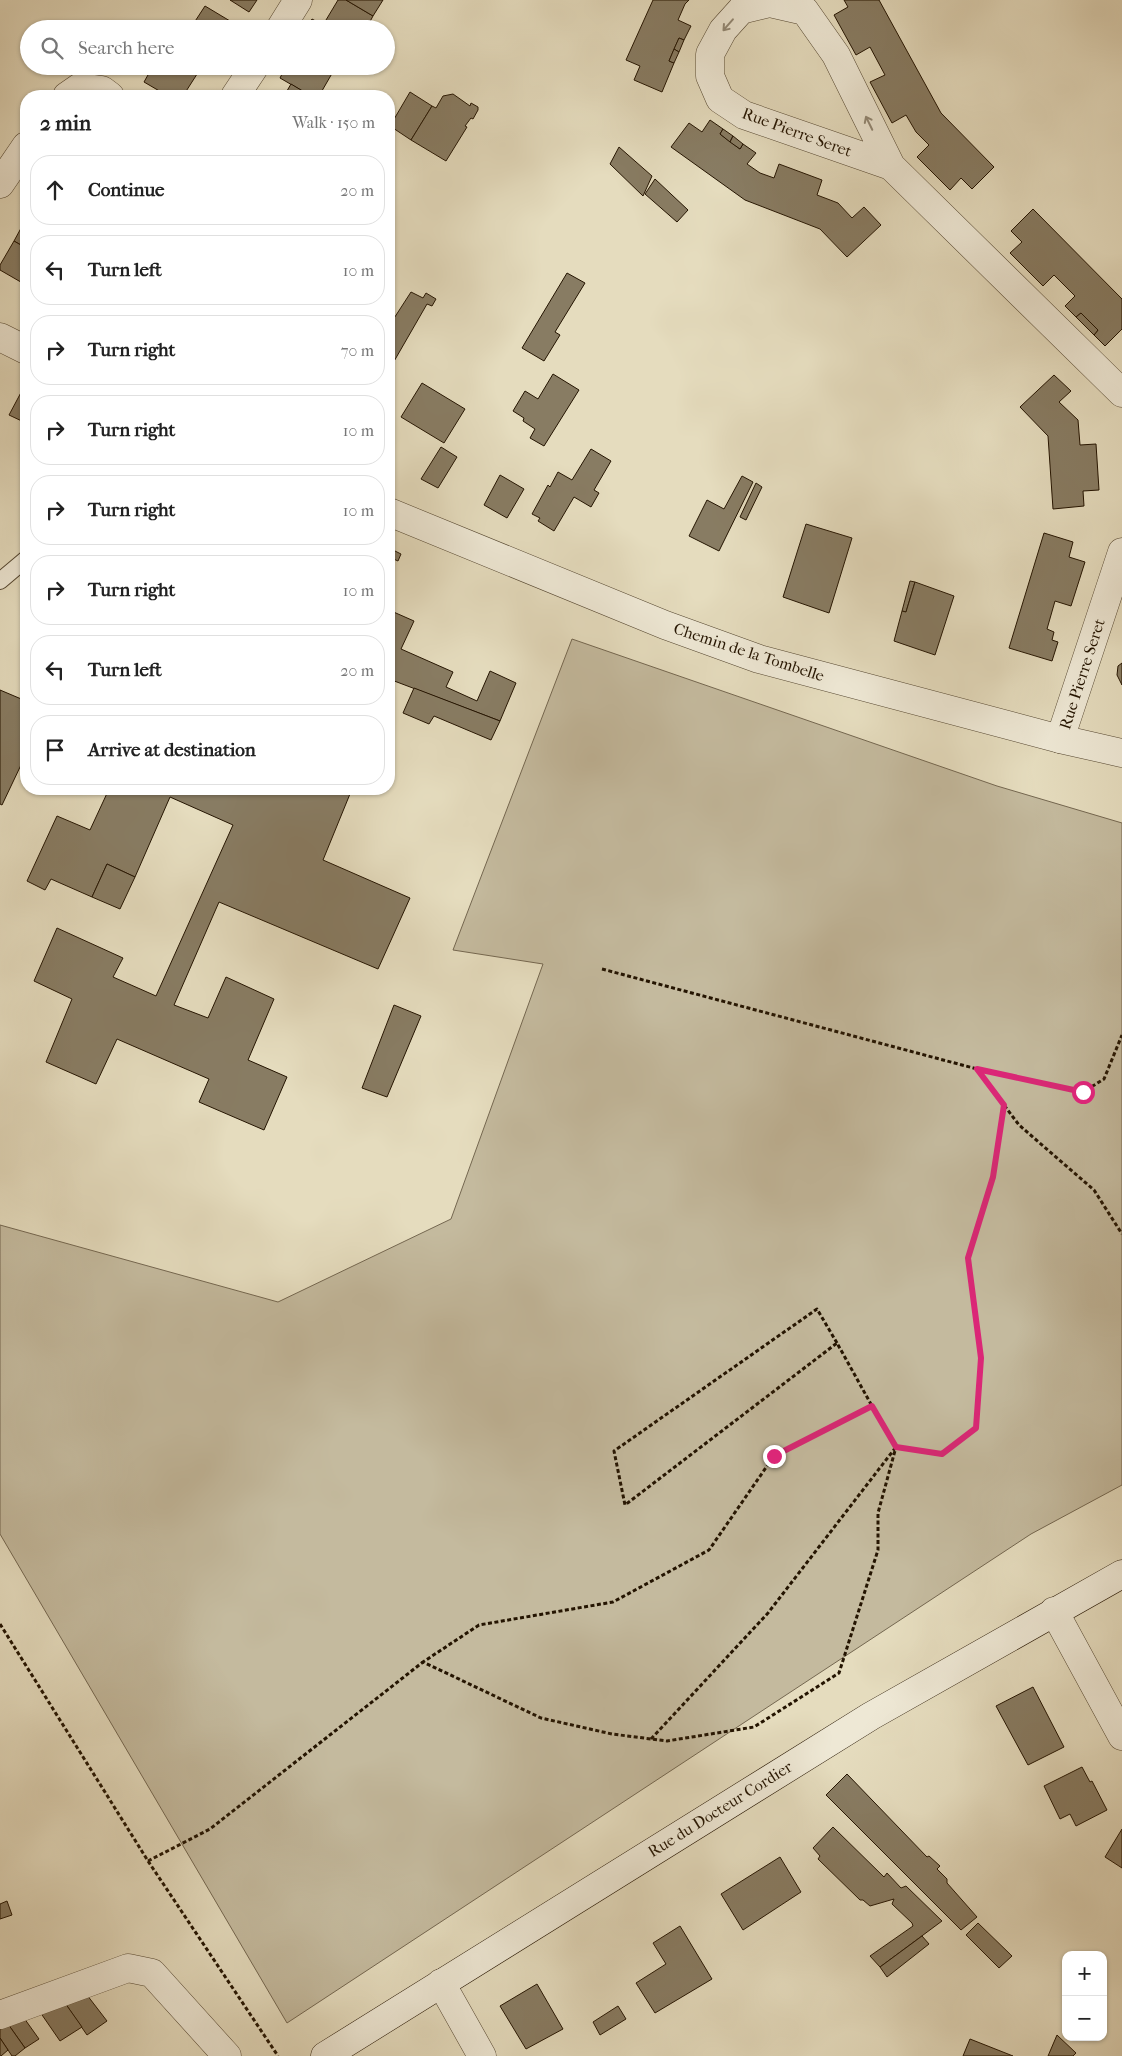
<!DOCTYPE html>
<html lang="en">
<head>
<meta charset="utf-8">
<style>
  :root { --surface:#fff; --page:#f6f6f6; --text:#222; --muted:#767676; --line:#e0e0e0 }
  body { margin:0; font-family:"IM FELL French Canon",serif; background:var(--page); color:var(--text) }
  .controls { position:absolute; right:15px; bottom:15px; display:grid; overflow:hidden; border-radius:10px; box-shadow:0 1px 4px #0004 }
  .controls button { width:45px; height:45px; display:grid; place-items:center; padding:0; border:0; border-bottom:1px solid var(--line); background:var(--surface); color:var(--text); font:25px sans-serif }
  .stop { position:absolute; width:15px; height:15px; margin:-11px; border:4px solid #db2777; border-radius:50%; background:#fff }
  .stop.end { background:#db2777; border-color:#fff; box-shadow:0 1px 5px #0008 }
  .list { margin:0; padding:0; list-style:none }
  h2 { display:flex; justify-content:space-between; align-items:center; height:65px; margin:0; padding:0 20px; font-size:21px }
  h2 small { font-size:16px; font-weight:400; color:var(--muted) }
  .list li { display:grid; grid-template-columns:32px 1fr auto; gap:15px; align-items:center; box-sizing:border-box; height:70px; margin:0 10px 10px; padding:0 10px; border:1px solid var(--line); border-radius:20px }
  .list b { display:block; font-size:19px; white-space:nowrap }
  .list em { font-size:16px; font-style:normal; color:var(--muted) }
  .icon { flex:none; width:28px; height:28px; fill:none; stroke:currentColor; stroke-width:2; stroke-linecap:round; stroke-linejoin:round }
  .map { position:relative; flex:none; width:1122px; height:2056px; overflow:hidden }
  .search { position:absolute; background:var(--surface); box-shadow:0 1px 4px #0004; left:20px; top:20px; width:375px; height:55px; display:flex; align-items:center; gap:12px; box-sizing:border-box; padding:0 18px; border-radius:28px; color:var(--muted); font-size:19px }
  .panel { position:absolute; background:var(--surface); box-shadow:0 1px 4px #0004; left:20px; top:90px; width:375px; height:705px; border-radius:20px }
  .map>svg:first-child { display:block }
</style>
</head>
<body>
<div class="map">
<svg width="1122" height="2056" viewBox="0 0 1122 2056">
  <rect width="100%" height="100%" fill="#e5dcbe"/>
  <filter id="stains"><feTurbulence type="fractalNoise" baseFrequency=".004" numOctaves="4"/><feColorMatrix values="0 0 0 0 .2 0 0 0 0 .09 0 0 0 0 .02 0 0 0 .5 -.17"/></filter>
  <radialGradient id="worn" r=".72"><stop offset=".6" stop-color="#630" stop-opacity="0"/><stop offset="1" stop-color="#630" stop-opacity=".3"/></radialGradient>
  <polygon fill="#c4ba9e" stroke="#746750" points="572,639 997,786 1122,823 1122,1485 1031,1534 287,2023 0,1534 0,1225 278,1302 451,1219 543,964 453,950"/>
  <g fill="#887c63" stroke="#241401">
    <polygon points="230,0 257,0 249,12"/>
    <polygon points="338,0 346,0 373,16 366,29 329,29 323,25"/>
    <polygon points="346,0 383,0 373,16"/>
    <polygon points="653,0 689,0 685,4 678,20 691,26 684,40 679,38 669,61 674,63 662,92 634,80 640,66 626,60"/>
    <polygon points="844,0 879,0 941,113 994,167 972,189 961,178 950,190 917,157 929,145 916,132 906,115 892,123 870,82 885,75 870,47 856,55 834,15 848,7"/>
    <polygon points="205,6 240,27 239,29 190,29"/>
    <polygon points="312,19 323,25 329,29 306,29"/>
    <polygon points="679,38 684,40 679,52 674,49"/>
    <polygon points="674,49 679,52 674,63 669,61"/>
    <polygon points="153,66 191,66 199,71 183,96 168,96 144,82"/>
    <polygon points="286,66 327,66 334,70 319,96 311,96 280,78"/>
    <polygon points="291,84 311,96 284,96"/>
    <polygon points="410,92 432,106 411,140 390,126"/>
    <polygon points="453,94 470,106 471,103 478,107 478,110 473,119 471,118 465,126 467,127 446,161 411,140 432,106 436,108 443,96"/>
    <polygon points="710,120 723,129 720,134 740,149 743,144 756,153 747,164 760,173 774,178 779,164 822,180 817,195 838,203 852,218 864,207 881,225 847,257 820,229 745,200 671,147 689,123 702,132"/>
    <polygon points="723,129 733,136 730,142 720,134"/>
    <polygon points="733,136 743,144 740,149 730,142"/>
    <polygon points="619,147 652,176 643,196 610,164"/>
    <polygon points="655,179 688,210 677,222 645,194"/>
    <polygon points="1033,209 1122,299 1122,329 1105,346 1094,335 1098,330 1081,313 1076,317 1065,306 1075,296 1054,275 1043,286 1010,253 1022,242 1011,231"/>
    <polygon points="26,219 26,248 14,241"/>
    <polygon points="14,241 26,248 26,285 0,270 0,265"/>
    <polygon points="567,273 585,283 555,332 560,335 544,361 522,348"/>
    <polygon points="411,292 423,298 426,293 436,299 432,306 427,304 389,370 389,326"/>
    <polygon points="1081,313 1098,330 1094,335 1076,317"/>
    <polygon points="553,374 579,390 544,446 530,438 535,429 523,421 524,418 513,411 525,391 538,399"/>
    <polygon points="1054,375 1071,391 1059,402 1078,420 1080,445 1096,444 1099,490 1083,491 1084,506 1053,509 1048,436 1020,407"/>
    <polygon points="422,383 465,409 444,443 401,417"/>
    <polygon points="25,385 26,386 26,423 9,415"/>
    <polygon points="441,447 457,457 438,488 421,479"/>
    <polygon points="591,449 611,461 594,490 599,493 591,507 574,497 554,531 538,521 540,518 532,514 548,485 550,487 558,472 572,480"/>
    <polygon points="500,475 524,489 507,518 484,505"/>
    <polygon points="742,476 753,482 719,551 689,536 707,500 724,509"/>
    <polygon points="756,483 762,487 746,520 740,517"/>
    <polygon points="806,524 852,538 829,613 783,597"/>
    <polygon points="1044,533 1073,542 1069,557 1085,562 1071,606 1055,601 1047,629 1054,632 1052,640 1058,642 1052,661 1009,648"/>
    <polygon points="391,549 401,554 398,561 389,557"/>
    <polygon points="910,581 915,582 906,612 902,611"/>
    <polygon points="915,582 954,596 935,655 894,641 902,611 906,612"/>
    <polygon points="389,610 414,621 401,649 453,672 446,687 477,701 490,671 516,683 500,721 389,679"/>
    <polygon points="1122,663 1122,685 1117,675 1118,666"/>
    <polygon points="414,688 500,721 491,740 434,716 429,724 403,713"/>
    <polygon points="0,690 26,701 26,767 21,765 2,805 0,804"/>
    <polygon points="109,789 352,789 323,860 410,898 378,969 219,902 174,1005 208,1018 226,977 274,999 248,1060 287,1077 264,1130 199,1102 209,1079 117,1039 96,1084 46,1062 72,999 34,981 57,928 123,958 113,977 156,996 233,825 170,797 135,877 107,864 92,897 51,879 45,890 27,881 57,816 90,830"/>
    <polygon points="107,864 135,877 120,909 92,897"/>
    <polygon points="394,1005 421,1016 387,1097 362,1088"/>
    <polygon points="1033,1687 1064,1747 1028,1765 996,1706"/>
    <polygon points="1082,1767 1090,1782 1092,1781 1107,1810 1076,1826 1070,1814 1060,1819 1044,1786"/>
    <polygon points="847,1774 927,1857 929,1856 940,1866 937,1869 947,1879 947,1883 977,1917 961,1930 826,1795"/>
    <polygon points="833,1827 884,1877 887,1873 901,1888 906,1886 942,1921 880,1967 870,1956 913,1926 912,1923 892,1904 894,1899 870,1906 863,1900 860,1900 818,1859 820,1856 813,1848"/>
    <polygon points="1122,1829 1122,1868 1105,1857"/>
    <polygon points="780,1857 801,1892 743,1930 721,1894"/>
    <polygon points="7,1901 12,1915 0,1919 0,1904"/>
    <polygon points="978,1923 1012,1956 999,1968 966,1935"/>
    <polygon points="680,1926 712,1979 655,2013 636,1983 666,1964 653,1943"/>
    <polygon points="922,1936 929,1944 887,1977 880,1967"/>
    <polygon points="537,1984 563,2029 526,2049 500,2006"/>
    <polygon points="87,1995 107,2021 87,2035 65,2003"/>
    <polygon points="65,2003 82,2027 60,2041 40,2012"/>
    <polygon points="618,2006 626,2019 600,2035 593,2022"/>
    <polygon points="24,2018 39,2039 25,2048 8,2024"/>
    <polygon points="8,2024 25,2048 15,2056 12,2056 0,2038 0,2027"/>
    <polygon points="1057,2035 1076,2053 1073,2056 1048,2056"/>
    <polygon points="0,2038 8,2050 1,2056 0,2056"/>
    <polygon points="970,2039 1013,2056 963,2056"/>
  </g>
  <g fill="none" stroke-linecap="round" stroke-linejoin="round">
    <g stroke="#544630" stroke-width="18">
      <polyline id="lane" points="0,581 26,559"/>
    </g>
    <g stroke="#544630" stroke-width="29">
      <g id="street">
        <polyline points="280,29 298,0"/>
        <polyline points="67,96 80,87 102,90 110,96"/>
        <polyline points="235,96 255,66"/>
        <polyline points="891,166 744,115 720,99 710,76 710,54 723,30 741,10 770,3 805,11 836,55 891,166 1122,393"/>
        <polyline points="0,184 26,146"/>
        <polyline points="0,337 26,350"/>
        <polyline points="389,512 665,625 759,659 1060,739 1122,753"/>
        <polyline points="1060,739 1122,552"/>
        <polyline points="1054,1611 1122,1736"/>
        <polyline points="441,1983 482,2056"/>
        <polyline points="0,2015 128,1968 152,1973 227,2056"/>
      </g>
    </g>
    <g stroke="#241401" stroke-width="29">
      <polyline id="secondary" points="325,2056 871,1716 1122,1574"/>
    </g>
    <g stroke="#241401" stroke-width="3" stroke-dasharray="4 2.5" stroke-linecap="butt">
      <polyline points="602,969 977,1069 1083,1092 1104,1079 1122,1035"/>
      <polyline points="977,1069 1019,1125 1094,1190 1122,1234"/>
      <polyline points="837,1343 817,1309 614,1451 625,1505 837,1343 872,1406 774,1456 709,1550 613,1602 479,1625 423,1662 541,1718 612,1734 667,1741 754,1727 839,1673 878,1550 878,1513 896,1447 942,1454 976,1428 981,1358 968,1258 993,1177 1004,1105"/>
      <polyline points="0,1624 148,1861 278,2056"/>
      <polyline points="651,1739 768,1613 896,1447 872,1406"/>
      <polyline points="148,1861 210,1829 423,1662"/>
    </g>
    <use href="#lane" stroke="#eee8d5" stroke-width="16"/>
    <use href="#street" stroke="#eee8d5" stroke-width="28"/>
    <use href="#secondary" stroke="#eee8d5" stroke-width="28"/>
  </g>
  <defs><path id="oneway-shaft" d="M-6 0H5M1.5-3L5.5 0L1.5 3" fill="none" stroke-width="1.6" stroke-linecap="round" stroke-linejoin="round" transform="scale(1.25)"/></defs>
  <g stroke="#938976">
    <use href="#oneway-shaft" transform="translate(728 25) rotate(131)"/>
    <use href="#oneway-shaft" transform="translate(869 123) rotate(-116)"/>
  </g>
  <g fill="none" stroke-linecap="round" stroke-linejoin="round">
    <polyline stroke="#db2777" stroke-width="6" points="774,1456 872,1406 896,1447 942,1454 976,1428 981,1358 968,1258 993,1177 1004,1105 977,1069 1083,1092"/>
  </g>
  <g text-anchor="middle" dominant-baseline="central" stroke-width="4" stroke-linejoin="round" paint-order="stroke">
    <g font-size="16" fill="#241401" stroke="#eee8d5">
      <text transform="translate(797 132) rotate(20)">Rue Pierre Seret</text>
      <text transform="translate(749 652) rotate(18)">Chemin de la Tombelle</text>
      <text transform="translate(1082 674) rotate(-72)">Rue Pierre Seret</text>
      <text transform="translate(720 1809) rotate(-32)">Rue du Docteur Cordier</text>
    </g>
  </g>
  <rect width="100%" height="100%" filter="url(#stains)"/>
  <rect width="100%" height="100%" fill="url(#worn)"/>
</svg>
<div class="controls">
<button>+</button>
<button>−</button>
</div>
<div class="stop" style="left:1083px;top:1092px"></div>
<div class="stop end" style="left:774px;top:1456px"></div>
<div class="search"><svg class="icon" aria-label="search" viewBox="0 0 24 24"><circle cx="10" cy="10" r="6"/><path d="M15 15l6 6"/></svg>Search here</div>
<section class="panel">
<h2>2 min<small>Walk · 150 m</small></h2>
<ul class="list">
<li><svg class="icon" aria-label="ahead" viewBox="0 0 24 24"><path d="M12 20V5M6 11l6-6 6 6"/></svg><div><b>Continue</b></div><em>20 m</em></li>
<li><svg class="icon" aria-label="left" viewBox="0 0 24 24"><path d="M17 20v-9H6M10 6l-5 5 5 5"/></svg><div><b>Turn left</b></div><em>10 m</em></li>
<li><svg class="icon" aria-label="right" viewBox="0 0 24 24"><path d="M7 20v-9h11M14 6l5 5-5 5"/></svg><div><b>Turn right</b></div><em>70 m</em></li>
<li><svg class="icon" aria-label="right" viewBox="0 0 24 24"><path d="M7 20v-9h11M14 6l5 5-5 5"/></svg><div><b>Turn right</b></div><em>10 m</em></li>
<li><svg class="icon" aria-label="right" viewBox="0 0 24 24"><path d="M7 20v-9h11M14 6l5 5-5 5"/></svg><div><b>Turn right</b></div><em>10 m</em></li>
<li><svg class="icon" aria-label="right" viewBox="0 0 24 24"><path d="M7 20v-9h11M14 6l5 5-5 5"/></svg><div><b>Turn right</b></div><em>10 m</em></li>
<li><svg class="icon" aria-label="left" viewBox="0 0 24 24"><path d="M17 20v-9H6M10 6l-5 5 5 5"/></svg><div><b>Turn left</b></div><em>20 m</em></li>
<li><svg class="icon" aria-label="arrive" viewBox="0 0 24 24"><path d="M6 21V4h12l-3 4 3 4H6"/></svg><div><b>Arrive at destination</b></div></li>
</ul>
</section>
</div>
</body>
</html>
